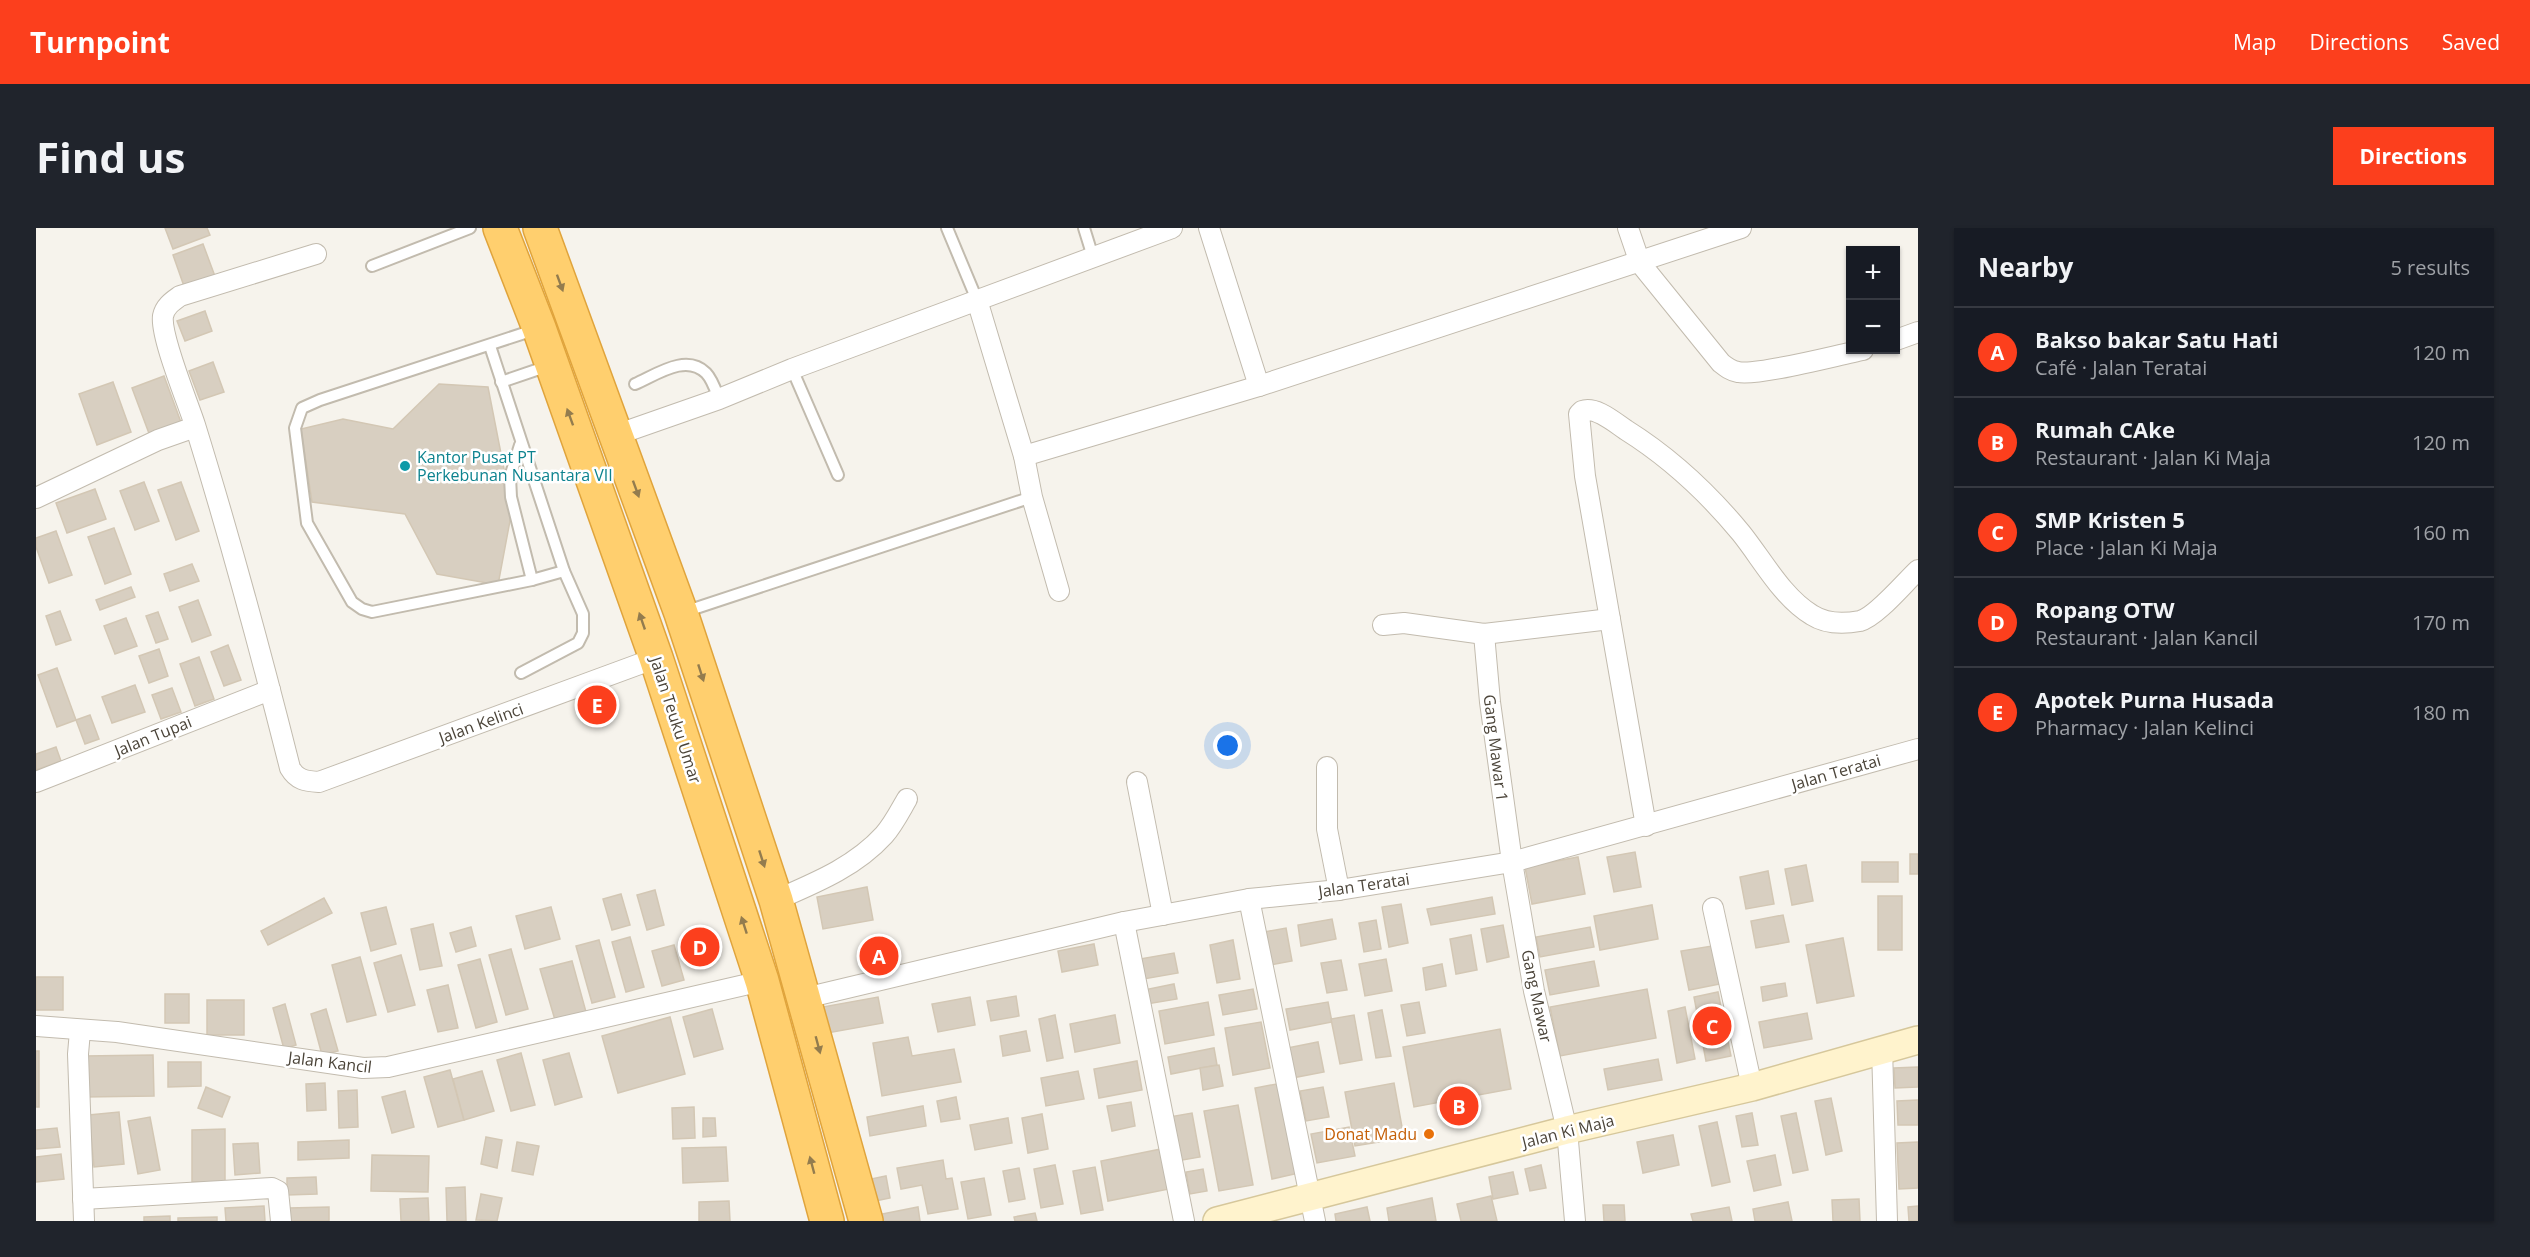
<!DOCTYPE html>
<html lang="en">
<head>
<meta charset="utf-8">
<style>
  :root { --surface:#171b24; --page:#20242c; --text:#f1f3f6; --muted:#9ea1a6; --line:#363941; --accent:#fc3f1d }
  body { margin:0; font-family:"Open Sans",sans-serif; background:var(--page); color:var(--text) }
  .controls { position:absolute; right:18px; top:18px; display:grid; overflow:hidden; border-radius:0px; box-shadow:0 2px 4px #0004 }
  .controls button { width:54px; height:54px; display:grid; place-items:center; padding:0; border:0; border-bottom:2px solid var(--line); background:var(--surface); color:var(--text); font:30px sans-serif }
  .you { position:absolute; left:1192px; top:518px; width:21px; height:21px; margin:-15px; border:4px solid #fff; border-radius:50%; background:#1a73e8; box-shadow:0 0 0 9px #1a73e833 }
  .badge { display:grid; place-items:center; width:39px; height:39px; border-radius:50%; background:var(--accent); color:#fff; font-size:20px; font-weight:700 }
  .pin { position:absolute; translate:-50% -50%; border:3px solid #fff; box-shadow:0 2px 6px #0006 }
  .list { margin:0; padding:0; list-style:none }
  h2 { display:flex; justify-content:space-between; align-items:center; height:78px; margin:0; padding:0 24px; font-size:26px }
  h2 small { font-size:20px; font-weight:400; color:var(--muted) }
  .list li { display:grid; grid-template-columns:39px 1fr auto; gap:18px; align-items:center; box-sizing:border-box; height:90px; padding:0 24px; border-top:2px solid var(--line) }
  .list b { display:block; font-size:22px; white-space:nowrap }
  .list p { margin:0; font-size:20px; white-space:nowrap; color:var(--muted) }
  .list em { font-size:20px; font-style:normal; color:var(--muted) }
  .map { position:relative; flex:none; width:1882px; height:993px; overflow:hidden; border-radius:0px }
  header { display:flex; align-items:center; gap:36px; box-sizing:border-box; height:84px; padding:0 30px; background:var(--accent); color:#fff }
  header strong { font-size:28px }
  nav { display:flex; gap:33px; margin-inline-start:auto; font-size:21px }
  .intro { display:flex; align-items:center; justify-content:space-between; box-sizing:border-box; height:144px; padding:0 36px }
  h1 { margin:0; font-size:42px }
  .button { padding:15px 27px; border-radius:0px; background:var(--accent); color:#fff; font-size:21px; font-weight:700 }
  main { display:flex; gap:36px; padding:0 36px }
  aside { flex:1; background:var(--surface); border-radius:0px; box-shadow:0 2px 4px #0004 }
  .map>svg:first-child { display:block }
</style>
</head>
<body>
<header>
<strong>Turnpoint</strong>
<nav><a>Map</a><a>Directions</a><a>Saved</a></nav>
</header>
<div class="intro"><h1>Find us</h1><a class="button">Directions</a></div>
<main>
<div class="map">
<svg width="1882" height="993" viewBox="0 0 1882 993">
  <rect width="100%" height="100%" fill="#f6f3ec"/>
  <g fill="#d8cfc1" stroke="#d3c7b4" stroke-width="1.5">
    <polygon points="129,0 171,0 174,7 137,21"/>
    <polygon points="167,16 180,51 149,61 137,27"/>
    <polygon points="169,83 176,103 149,113 141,93"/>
    <polygon points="177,134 188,164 164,172 153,143"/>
    <polygon points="128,148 146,197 114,208 96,160"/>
    <polygon points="77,154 95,204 61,217 43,166"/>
    <polygon points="403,156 452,159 476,282 462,357 401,346 369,286 276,274 265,201 307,191 357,201"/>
    <polygon points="108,254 123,293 99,302 84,263"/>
    <polygon points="145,254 163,303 140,312 122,262"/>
    <polygon points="59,261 70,291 31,305 20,275"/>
    <polygon points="78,300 95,346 69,356 52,309"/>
    <polygon points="20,303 36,347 13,355 0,319 0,310"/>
    <polygon points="156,336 163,353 134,363 128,346"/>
    <polygon points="95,359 99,369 64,382 60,372"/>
    <polygon points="162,372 175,407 156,414 143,379"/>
    <polygon points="24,383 35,412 20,417 10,388"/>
    <polygon points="122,384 132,411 120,415 110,388"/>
    <polygon points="90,390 101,418 79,426 68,398"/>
    <polygon points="192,417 205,452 188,458 175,424"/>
    <polygon points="123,421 132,448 113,455 103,428"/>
    <polygon points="163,429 178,471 159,478 144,436"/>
    <polygon points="21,440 40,492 21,499 2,447"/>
    <polygon points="99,457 109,484 76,495 66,469"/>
    <polygon points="136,460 145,484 125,491 116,467"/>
    <polygon points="568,460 575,489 553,494 546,465"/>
    <polygon points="54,487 63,511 49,516 40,492"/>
    <polygon points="20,519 25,533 0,542 0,526"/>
    <polygon points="1599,624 1605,659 1578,664 1571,629"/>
    <rect x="1874" y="626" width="8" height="20"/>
    <polygon points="1542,629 1549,666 1496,676 1489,639"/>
    <rect x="1826" y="634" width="36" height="20"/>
    <polygon points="1770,637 1777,673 1756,677 1749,641"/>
    <polygon points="1732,643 1738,676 1710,681 1704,649"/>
    <polygon points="831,659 837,692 787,701 781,669"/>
    <polygon points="619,662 628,697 611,702 601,667"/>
    <polygon points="585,666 594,697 576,702 567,671"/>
    <rect x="1842" y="668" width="24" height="54"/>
    <polygon points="1456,669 1459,686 1395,697 1391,681"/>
    <polygon points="288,670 296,685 232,717 225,703"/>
    <polygon points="1365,676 1372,715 1353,719 1346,679"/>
    <polygon points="1616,677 1622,711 1564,722 1558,688"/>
    <polygon points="350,679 360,716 335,723 325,685"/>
    <polygon points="515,679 524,711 489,721 480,688"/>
    <polygon points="1747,687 1753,714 1720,720 1715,693"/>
    <polygon points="1296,691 1300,711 1265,718 1262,697"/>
    <polygon points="1340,692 1345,721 1328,724 1323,695"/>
    <polygon points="397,696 406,738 384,742 375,701"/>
    <polygon points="1467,697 1473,729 1451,734 1445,701"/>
    <polygon points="435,699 440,718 420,724 414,705"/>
    <polygon points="1554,699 1558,719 1504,729 1500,709"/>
    <polygon points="1250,700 1256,733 1229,738 1223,705"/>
    <polygon points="675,701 684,726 654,736 645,712"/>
    <polygon points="1435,707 1441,742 1420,746 1414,711"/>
    <polygon points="594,709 608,759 590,764 576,714"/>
    <polygon points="1807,710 1818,768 1781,775 1770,717"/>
    <polygon points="563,712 579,769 556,775 540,718"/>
    <polygon points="1197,712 1204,751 1181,755 1174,717"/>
    <polygon points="853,713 860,735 833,743 826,721"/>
    <polygon points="1058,716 1062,737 1026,744 1022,723"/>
    <polygon points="638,717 648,752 626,758 616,723"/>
    <polygon points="1682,717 1689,755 1653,762 1645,723"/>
    <polygon points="475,721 492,781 470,787 453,727"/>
    <polygon points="1138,725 1142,745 1102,752 1098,732"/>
    <polygon points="365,727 379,777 352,784 338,735"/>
    <polygon points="324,729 340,787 311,794 296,737"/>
    <polygon points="444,731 461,794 440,800 422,737"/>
    <polygon points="1350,731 1356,763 1329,768 1323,736"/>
    <polygon points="1305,732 1311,762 1291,765 1285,735"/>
    <polygon points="536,733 550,784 519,792 504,741"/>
    <polygon points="1558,733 1563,758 1514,767 1509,742"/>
    <polygon points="1406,736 1410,758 1390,762 1387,740"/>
    <rect x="0" y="749" width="27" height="33"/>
    <polygon points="1749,755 1751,768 1727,773 1725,759"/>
    <polygon points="1138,756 1141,771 1105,777 1103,763"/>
    <polygon points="412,757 422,800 402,804 391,762"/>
    <polygon points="1217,761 1221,781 1187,787 1183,767"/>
    <polygon points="1611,761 1620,810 1524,828 1514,779"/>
    <polygon points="1682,764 1695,828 1670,833 1658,769"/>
    <rect x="129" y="766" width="24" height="29"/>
    <polygon points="980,768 983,788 955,793 951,773"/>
    <polygon points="842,769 847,795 786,806 781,780"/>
    <polygon points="934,769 939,797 902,804 896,776"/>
    <rect x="171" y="772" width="37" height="35"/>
    <polygon points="1172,774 1178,807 1129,816 1123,783"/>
    <polygon points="1292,774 1296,794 1254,802 1250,781"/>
    <polygon points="1383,774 1389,805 1371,808 1365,777"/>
    <polygon points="249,776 260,817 248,821 237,780"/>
    <polygon points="1649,779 1659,831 1641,835 1632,783"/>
    <polygon points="290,781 302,823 286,827 275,786"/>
    <polygon points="676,781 687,821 658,829 647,789"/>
    <polygon points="1346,782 1355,828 1340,830 1332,785"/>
    <polygon points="1771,785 1776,811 1728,820 1723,794"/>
    <polygon points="1019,787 1027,830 1011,833 1003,791"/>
    <polygon points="1079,787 1084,815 1039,824 1034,796"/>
    <polygon points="1318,787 1326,832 1304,836 1295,791"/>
    <polygon points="634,789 649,846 582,865 566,808"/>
    <polygon points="1225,794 1234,840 1197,847 1189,800"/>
    <polygon points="1464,801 1475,861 1378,879 1367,819"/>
    <polygon points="990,803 994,823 967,828 964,808"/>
    <polygon points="872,809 876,828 918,821 925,854 846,868 837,815"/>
    <polygon points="1282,814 1288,844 1256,850 1251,820"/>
    <polygon points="1178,820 1181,837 1135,846 1132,829"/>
    <rect x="0" y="823" width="3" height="56"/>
    <polygon points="485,825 499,877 475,883 461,832"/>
    <polygon points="533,825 546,869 519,877 507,832"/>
    <polygon points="117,827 118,868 48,869 48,828"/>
    <polygon points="1622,831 1626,852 1572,862 1568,841"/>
    <polygon points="1101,833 1106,862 1063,870 1058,841"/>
    <polygon points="132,834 165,834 165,858 132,859"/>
    <polygon points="1183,837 1187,858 1167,862 1164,840"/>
    <polygon points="1882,839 1882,859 1859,860 1858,840"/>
    <polygon points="414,842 428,892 402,899 388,849"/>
    <polygon points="446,843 458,883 428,892 417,851"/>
    <polygon points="1042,843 1048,871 1010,878 1005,850"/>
    <polygon points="289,855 290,882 271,883 270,856"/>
    <polygon points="1246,855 1263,945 1236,951 1219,860"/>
    <polygon points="1358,855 1368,910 1319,918 1309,864"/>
    <polygon points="170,859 194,869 186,889 162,880"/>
    <polygon points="1287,859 1293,889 1270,893 1264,863"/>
    <polygon points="321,862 322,899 303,900 302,863"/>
    <polygon points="369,863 378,899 356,905 346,869"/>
    <polygon points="920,869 924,891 905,894 901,873"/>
    <polygon points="1795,870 1806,923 1790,927 1779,873"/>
    <polygon points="1882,872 1882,897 1862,897 1861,873"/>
    <polygon points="1095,874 1099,898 1076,903 1071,878"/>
    <polygon points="1202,877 1217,957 1183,963 1168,883"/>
    <polygon points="887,878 890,898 834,908 831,889"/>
    <polygon points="658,879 659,910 637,911 636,880"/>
    <polygon points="83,884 88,936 58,939 53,887"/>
    <polygon points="1156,885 1164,929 1141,933 1133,889"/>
    <polygon points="1716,885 1722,917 1706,919 1700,888"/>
    <polygon points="1760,885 1772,942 1757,945 1745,888"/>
    <polygon points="1006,886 1012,921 992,925 986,890"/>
    <polygon points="114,889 124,942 102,946 92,893"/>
    <polygon points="667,890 679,890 680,908 667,909"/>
    <polygon points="972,890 976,915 939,922 934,897"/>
    <polygon points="1681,894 1694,954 1676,958 1663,898"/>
    <polygon points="1313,899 1319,928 1281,935 1275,906"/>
    <polygon points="21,900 24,919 0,921 0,902"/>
    <polygon points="189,901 189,954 156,954 156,902"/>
    <polygon points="1637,907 1643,937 1607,945 1601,914"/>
    <polygon points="450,909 466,912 461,940 445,936"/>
    <polygon points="313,912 313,930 262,932 262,914"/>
    <polygon points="481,914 503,918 497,947 476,943"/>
    <polygon points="1882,914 1882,960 1863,961 1861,915"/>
    <polygon points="222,915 224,945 199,947 197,916"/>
    <polygon points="690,919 692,953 647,955 646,920"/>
    <polygon points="1125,921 1133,961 1072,973 1065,933"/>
    <polygon points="25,926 28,951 0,954 0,929"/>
    <polygon points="336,927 393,928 392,964 335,963"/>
    <polygon points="1739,927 1745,957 1718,963 1711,933"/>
    <polygon points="907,932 910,951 916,950 922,981 892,986 886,957 865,961 861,940"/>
    <polygon points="1019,937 1027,976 1005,980 998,941"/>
    <polygon points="1505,937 1510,960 1494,963 1489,941"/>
    <polygon points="1059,939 1067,982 1045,986 1037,943"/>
    <polygon points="983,940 989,971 973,974 967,943"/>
    <polygon points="1167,941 1171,963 1154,966 1150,944"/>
    <polygon points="1477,944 1482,966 1457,971 1453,949"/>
    <polygon points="850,948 854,970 839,973 835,951"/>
    <polygon points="280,949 281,966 251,967 251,950"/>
    <polygon points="948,950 955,987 932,991 925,954"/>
    <polygon points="429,959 430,993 411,993 410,960"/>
    <polygon points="445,966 466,970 461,993 440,992"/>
    <polygon points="1455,968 1461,993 1425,993 1421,976"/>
    <polygon points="392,970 393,993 365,993 364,971"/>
    <polygon points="1396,970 1400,993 1353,993 1351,980"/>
    <polygon points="1823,971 1824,993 1797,993 1796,972"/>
    <polygon points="693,973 694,993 663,993 663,974"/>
    <polygon points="1752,974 1756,993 1719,993 1717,981"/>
    <polygon points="1567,977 1588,977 1589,993 1568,993"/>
    <polygon points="228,978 229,993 190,993 189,980"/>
    <polygon points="1882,978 1882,993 1873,993 1872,979"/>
    <polygon points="293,979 293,993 253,993 253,980"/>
    <polygon points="882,979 884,993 843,993 841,987"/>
    <polygon points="1331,979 1334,993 1300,993 1299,986"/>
    <polygon points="1693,979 1696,993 1657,993 1655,986"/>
    <polygon points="999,985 1001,993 979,993 978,989"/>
    <polygon points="134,988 134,993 108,993 108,989"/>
    <polygon points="181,989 181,993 142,993 142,990"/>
  </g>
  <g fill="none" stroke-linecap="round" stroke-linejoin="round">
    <g stroke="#c2bbae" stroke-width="14">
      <g id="lane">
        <polyline points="911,0 941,72"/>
        <polyline points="1048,0 1057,29"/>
        <polyline points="336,38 434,0"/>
        <polyline points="501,101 284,172 266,180 259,200 271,295 316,374 326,381 336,384 496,352 528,343"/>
        <polyline points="454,118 528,343 547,386 547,405 542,415 485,445"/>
        <polyline points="756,141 802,247"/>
        <polyline points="465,154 512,138"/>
        <path d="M599,156c21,-9 51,-31 71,-11 6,6 10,18 13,26"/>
        <polyline points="484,217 474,249 475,269 496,352"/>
        <polyline points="648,384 996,269"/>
      </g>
    </g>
    <g stroke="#c2bbae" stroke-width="22">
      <g id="street">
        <polyline points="1173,0 1223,158"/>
        <path d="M1592,0l12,35 81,100c5,4 10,8 17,9 21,4 99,-17 125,-22"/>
        <path d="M280,26l-136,42c-7,5 -15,10 -17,20 -3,20 25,87 32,109 35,113 66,228 95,343 7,12 15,13 29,14l337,-124"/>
        <polyline points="941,72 988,228 996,269 1023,363"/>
        <polyline points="1860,112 1882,104"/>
        <polyline points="580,207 683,171 756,141 1136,0"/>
        <polyline points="988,228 1223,158 1705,0"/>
        <polyline points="0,270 122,212 159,199"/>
        <polyline points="1347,397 1368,395 1448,406 1574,391"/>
        <polyline points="1448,406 1454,474 1476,634 1498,763 1531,902 1539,993"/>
        <polyline points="1291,539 1291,601 1303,662"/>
        <polyline points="0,554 234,462"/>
        <polyline points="1101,554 1127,687"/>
        <path d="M1610,598l-61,-350 -6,-62 3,-3c14,-5 32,11 44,19 43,27 82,63 115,103 21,26 41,64 71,82 14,9 32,9 48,6 16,-4 45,-39 58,-51"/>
        <polyline points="1213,671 1279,993"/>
        <path d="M740,672c39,-17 79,-33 108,-65 9,-10 16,-24 23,-36"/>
        <polyline points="1677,680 1716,859"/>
        <polyline points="1088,694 1148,993"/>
        <polyline points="769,770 1088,694 1213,671 1303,662 1476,634 1882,521"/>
        <polyline points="0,798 81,804 327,840 352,839 726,753"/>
        <polyline points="44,803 42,826 48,993"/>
        <polyline points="1846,820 1851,993"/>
        <polyline points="47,971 236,960 242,963 245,993"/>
      </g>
    </g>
    <g stroke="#d6c79b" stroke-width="30">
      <polyline id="secondary" points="1181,993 1531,902 1716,859 1882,812"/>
    </g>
    <g stroke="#e0a43c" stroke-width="36">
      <g id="highway">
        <polyline points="464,0 503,100 620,430 726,753 791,993"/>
        <polyline points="504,0 645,385 740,672 830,993"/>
      </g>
    </g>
    <use href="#lane" stroke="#fff" stroke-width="10"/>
    <use href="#street" stroke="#fff" stroke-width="20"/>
    <use href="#secondary" stroke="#fff3cd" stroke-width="27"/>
    <use href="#highway" stroke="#ffcf6e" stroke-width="33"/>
  </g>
  <defs><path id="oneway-solid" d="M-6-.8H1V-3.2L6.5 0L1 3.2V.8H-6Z" transform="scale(1.5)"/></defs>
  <g fill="#937c4e">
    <use href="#oneway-solid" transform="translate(524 55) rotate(70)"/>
    <use href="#oneway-solid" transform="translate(534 189) rotate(-110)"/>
    <use href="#oneway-solid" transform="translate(600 261) rotate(70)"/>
    <use href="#oneway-solid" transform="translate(606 393) rotate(-109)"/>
    <use href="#oneway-solid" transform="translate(665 445) rotate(72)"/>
    <use href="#oneway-solid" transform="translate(726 631) rotate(72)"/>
    <use href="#oneway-solid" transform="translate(708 697) rotate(-108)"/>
    <use href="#oneway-solid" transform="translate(782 817) rotate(75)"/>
    <use href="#oneway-solid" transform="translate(776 937) rotate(-105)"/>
  </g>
  <circle fill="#0f9aa8" stroke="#fff" stroke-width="2" cx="369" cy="238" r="6"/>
  <circle fill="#e8710a" stroke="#fff" stroke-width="2" cx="1393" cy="906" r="6"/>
  <g text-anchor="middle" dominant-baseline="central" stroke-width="5" stroke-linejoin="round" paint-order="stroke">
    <g font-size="16" fill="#0d838f" stroke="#fff" text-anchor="start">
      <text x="381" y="229">Kantor Pusat PT<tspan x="381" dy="18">Perkebunan Nusantara VII</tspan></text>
    </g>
    <g font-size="16" fill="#4b4439" stroke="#fff">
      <text transform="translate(640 492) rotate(72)">Jalan Teuku Umar</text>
      <text transform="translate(445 495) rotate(-20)">Jalan Kelinci</text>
      <text transform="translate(117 508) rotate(-22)">Jalan Tupai</text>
      <text transform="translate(1460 520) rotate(83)">Gang Mawar 1</text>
      <text transform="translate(1800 544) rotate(-16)">Jalan Teratai</text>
      <text transform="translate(1328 657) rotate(-8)">Jalan Teratai</text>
      <text transform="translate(1501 768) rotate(78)">Gang Mawar</text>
      <text transform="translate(294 834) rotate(7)">Jalan Kancil</text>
      <text transform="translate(1532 903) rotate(-14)">Jalan Ki Maja</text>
    </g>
    <g font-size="16" fill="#c56008" stroke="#fff" text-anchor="end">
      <text x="1381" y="906">Donat Madu</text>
    </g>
  </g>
</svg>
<div class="controls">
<button>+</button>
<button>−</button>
</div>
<div class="you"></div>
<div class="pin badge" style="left:843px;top:728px">A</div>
<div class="pin badge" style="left:1423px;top:878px">B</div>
<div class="pin badge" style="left:1676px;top:798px">C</div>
<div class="pin badge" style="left:664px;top:719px">D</div>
<div class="pin badge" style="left:561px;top:477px">E</div>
</div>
<aside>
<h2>Nearby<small>5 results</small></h2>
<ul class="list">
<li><span class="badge">A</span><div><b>Bakso bakar Satu Hati</b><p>Café · Jalan Teratai</p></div><em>120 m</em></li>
<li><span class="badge">B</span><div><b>Rumah CAke</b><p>Restaurant · Jalan Ki Maja</p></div><em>120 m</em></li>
<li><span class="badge">C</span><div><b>SMP Kristen 5</b><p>Place · Jalan Ki Maja</p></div><em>160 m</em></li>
<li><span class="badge">D</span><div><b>Ropang OTW</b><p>Restaurant · Jalan Kancil</p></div><em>170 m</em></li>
<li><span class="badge">E</span><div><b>Apotek Purna Husada</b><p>Pharmacy · Jalan Kelinci</p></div><em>180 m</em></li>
</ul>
</aside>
</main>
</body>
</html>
